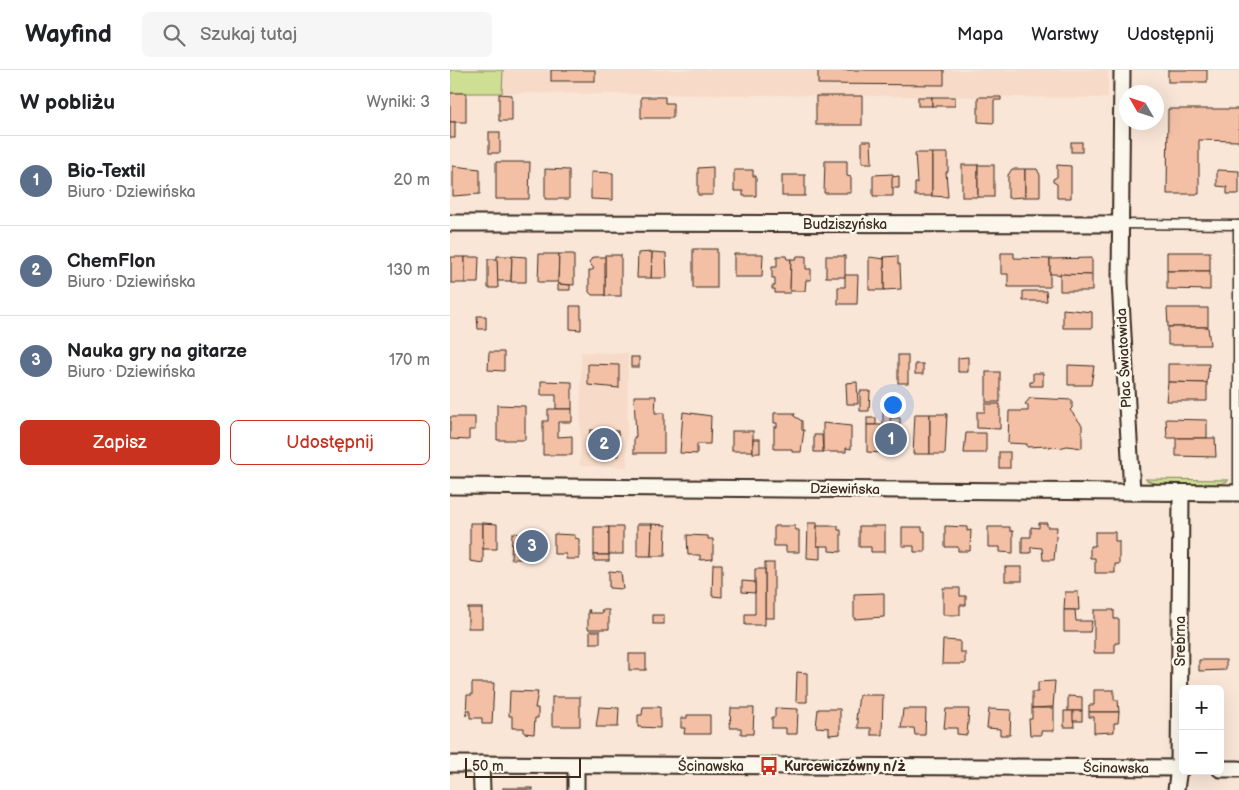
<!DOCTYPE html>
<html lang="pl">
<head>
<meta charset="utf-8">
<style>
  :root { --surface:#fff; --page:#f6f6f6; --text:#202124; --muted:#757577; --line:#e0e0e0; --accent:#c8321e }
  body { margin:0; font-family:"Balsamiq Sans",sans-serif; background:var(--page); color:var(--text) }
  .controls { position:absolute; right:15px; bottom:15px; display:grid; overflow:hidden; border-radius:8px; box-shadow:0 5px 20px #0002 }
  .controls button { width:45px; height:45px; display:grid; place-items:center; padding:0; border:0; border-bottom:1px solid var(--line); background:var(--surface); color:var(--text); font:25px sans-serif }
  .compass { position:absolute; left:669px; top:15px; width:45px; height:45px; border-radius:50%; background:var(--surface); box-shadow:0 5px 20px #0002; rotate:309deg }
  .scale { position:absolute; left:15px; bottom:12px; width:116px; box-sizing:border-box; padding-left:5px; border:2px solid #3b2a1e; border-top:0; font-size:14px; line-height:18px; white-space:nowrap; color:#3b2a1e; -webkit-text-stroke:4px #fbf7ec; paint-order:stroke }
  .you { position:absolute; left:442px; top:334px; width:18px; height:18px; margin:-12px; border:4px solid #fff; border-radius:50%; background:#1a73e8; box-shadow:0 0 0 8px #1a73e833 }
  .badge { display:grid; place-items:center; width:32px; height:32px; border-radius:50%; background:var(--accent); color:#fff; font-size:16px; font-weight:700 }
  .pin { position:absolute; translate:-50% -50%; border:2px solid #fff; box-shadow:0 1px 5px #0006 }
  .list { margin:0; padding:0; list-style:none }
  h2 { display:flex; justify-content:space-between; align-items:center; height:65px; margin:0; padding:0 20px; font-size:21px }
  h2 small { font-size:16px; font-weight:400; color:var(--muted) }
  .list li { display:grid; grid-template-columns:32px 1fr auto; gap:15px; align-items:center; box-sizing:border-box; height:90px; padding:0 20px; border-top:1px solid var(--line) }
  .list b { display:block; font-size:19px; white-space:nowrap }
  .list p { margin:0; font-size:16px; white-space:nowrap; color:var(--muted) }
  .list em { font-size:16px; font-style:normal; color:var(--muted) }
  .actions { display:flex; gap:10px; padding:15px 20px }
  .actions a { flex:1; padding:11px 0; border:1px solid var(--accent); border-radius:8px; text-align:center; font-size:18px; color:var(--accent) }
  .actions .main { background:var(--accent); color:#fff }
  .icon { flex:none; width:28px; height:28px; fill:none; stroke:currentColor; stroke-width:2; stroke-linecap:round; stroke-linejoin:round }
  .map { position:relative; flex:none; width:789px; height:720px; overflow:hidden }
  header { display:flex; align-items:center; gap:30px; box-sizing:border-box; height:70px; padding:0 25px; background:var(--surface); border-bottom:1px solid var(--line) }
  header strong { font-size:24px }
  nav { display:flex; gap:28px; margin-inline-start:auto; font-size:18px }
  .search { width:350px; height:45px; background:var(--page); display:flex; align-items:center; gap:12px; box-sizing:border-box; padding:0 18px; border-radius:8px; color:var(--muted); font-size:19px }
  main { display:flex }
  aside { flex:1; background:var(--surface) }
  .map>svg:first-child { display:block }
</style>
</head>
<body>
<header>
<strong>Wayfind</strong>
<div class="search"><svg class="icon" aria-label="search" viewBox="0 0 24 24"><circle cx="10" cy="10" r="6"/><path d="M15 15l6 6"/></svg>Szukaj tutaj</div>
<nav><a>Mapa</a><a>Warstwy</a><a>Udostępnij</a></nav>
</header>
<main>
<aside>
<h2>W pobliżu<small>Wyniki: 3</small></h2>
<ul class="list">
<li><span class="badge" style="background:#5c6f8a">1</span><div><b>Bio-Textil</b><p>Biuro · Dziewińska</p></div><em>20 m</em></li>
<li><span class="badge" style="background:#5c6f8a">2</span><div><b>ChemFlon</b><p>Biuro · Dziewińska</p></div><em>130 m</em></li>
<li><span class="badge" style="background:#5c6f8a">3</span><div><b>Nauka gry na gitarze</b><p>Biuro · Dziewińska</p></div><em>170 m</em></li>
</ul>
<div class="actions"><a class="main">Zapisz</a><a>Udostępnij</a></div>
</aside>
<div class="map">
<svg width="789" height="720" viewBox="0 0 789 720">
  <rect width="100%" height="100%" fill="#f9e6d7"/>
  <filter id="ink" filterUnits="userSpaceOnUse"><feTurbulence type="fractalNoise" baseFrequency=".02" numOctaves="2"/><feDisplacementMap in="SourceGraphic" scale="10" xChannelSelector="R" yChannelSelector="G"/><feConvolveMatrix kernelMatrix="1 2 1 2 8 2 1 2 1" color-interpolation-filters="sRGB"/></filter>
  <g filter="url(#ink)">
    <g fill="#f7dbc8">
      <polygon points="53,0 658,0 658,28 52,23"/>
      <polygon points="131,282 178,283 177,397 130,396"/>
    </g>
    <g fill="#cedf94" stroke="#848459">
      <polygon points="0,0 53,0 52,23 0,23"/>
      <path d="M695,409l84,1c-13,10 -71,9 -84,-1z"/>
    </g>
    <g fill="#f3c0a5" stroke="#3b2a1e">
      <rect x="101" y="0" width="44" height="11"/>
      <polygon points="368,0 494,0 494,15 368,14"/>
      <rect x="718" y="0" width="39" height="12"/>
      <rect x="0" y="23" width="16" height="29"/>
      <polygon points="49,24 62,25 62,51 49,51"/>
      <rect x="366" y="26" width="46" height="29"/>
      <polygon points="191,27 215,27 215,33 223,33 223,48 191,48"/>
      <rect x="468" y="27" width="14" height="9"/>
      <rect x="482" y="27" width="23" height="9"/>
      <polygon points="528,27 551,27 551,30 544,30 544,53 528,52"/>
      <polygon points="718,39 789,39 789,74 788,71 749,70 749,124 717,124"/>
      <rect x="0" y="52" width="5" height="16"/>
      <rect x="39" y="62" width="11" height="21"/>
      <polygon points="412,71 421,71 422,93 412,93"/>
      <rect x="621" y="72" width="11" height="10"/>
      <polygon points="465,83 482,83 482,126 465,126 465,113 467,113"/>
      <polygon points="482,83 498,83 498,102 496,102 498,127 482,126"/>
      <polygon points="375,91 397,91 397,106 401,107 401,123 374,123"/>
      <polygon points="46,92 80,92 79,129 46,129"/>
      <rect x="512" y="95" width="16" height="32"/>
      <rect x="528" y="95" width="16" height="32"/>
      <polygon points="607,95 621,96 621,128 607,128 607,114 603,112 603,109 607,107"/>
      <polygon points="3,96 30,99 30,124 3,126"/>
      <polygon points="263,97 263,125 248,125 248,98"/>
      <polygon points="95,99 119,100 119,129 95,129"/>
      <polygon points="562,99 575,99 575,127 558,128 558,105"/>
      <polygon points="575,99 587,99 590,105 590,127 575,127"/>
      <polygon points="284,100 303,100 303,106 306,106 306,126 293,126 293,121 284,121"/>
      <polygon points="767,100 789,101 789,124 777,124 777,117 767,116"/>
      <polygon points="141,102 163,103 163,130 141,129"/>
      <polygon points="443,104 443,126 423,126 423,105"/>
      <rect x="332" y="105" width="23" height="21"/>
      <polygon points="449,106 449,118 442,118 442,107"/>
      <rect x="243" y="179" width="24" height="39"/>
      <polygon points="202,182 216,183 217,208 201,208"/>
      <polygon points="202,182 201,208 187,208 188,183"/>
      <rect x="717" y="182" width="43" height="19"/>
      <polygon points="551,183 564,183 564,188 600,189 600,217 558,217 558,204 551,204"/>
      <polygon points="89,184 109,184 108,212 88,212"/>
      <polygon points="109,184 124,184 124,215 108,214"/>
      <polygon points="284,184 313,184 312,207 284,207"/>
      <rect x="155" y="185" width="16" height="41"/>
      <polygon points="47,186 62,186 61,211 47,211"/>
      <polygon points="62,186 76,187 76,212 61,212"/>
      <polygon points="327,186 336,186 337,189 341,189 340,223 325,223 325,219 322,219 322,216 325,216 325,208 322,208 322,197 327,197"/>
      <polygon points="347,186 356,186 356,199 361,199 361,210 356,210 355,221 340,221 341,189 346,189"/>
      <rect x="376" y="186" width="19" height="21"/>
      <polygon points="448,186 448,194 450,194 451,219 434,220 434,187"/>
      <rect x="1" y="187" width="14" height="26"/>
      <polygon points="15,187 29,187 28,213 15,213"/>
      <polygon points="143,187 155,187 155,225 142,225 139,222 139,201 144,199 139,192"/>
      <polygon points="419,187 434,189 434,187 434,220 419,220"/>
      <polygon points="642,188 642,205 600,204 600,189"/>
      <polygon points="38,189 47,189 48,218 38,218"/>
      <polygon points="717,201 760,201 760,220 717,219"/>
      <polygon points="610,204 642,205 642,221 610,221"/>
      <polygon points="395,205 408,205 407,234 388,234 388,217 395,217"/>
      <polygon points="108,214 120,215 120,220 108,220"/>
      <polygon points="573,221 596,221 597,231 573,231"/>
      <polygon points="120,236 131,236 131,260 120,259"/>
      <polygon points="717,238 758,238 758,257 718,257"/>
      <polygon points="613,239 642,242 642,258 613,258"/>
      <polygon points="27,246 36,246 36,259 28,259"/>
      <polygon points="718,257 758,257 760,275 718,275"/>
      <polygon points="39,282 54,282 54,301 38,300"/>
      <rect x="448" y="285" width="10" height="28"/>
      <rect x="181" y="287" width="8" height="10"/>
      <polygon points="518,287 518,302 508,302 508,288"/>
      <polygon points="138,294 169,295 169,318 138,315"/>
      <rect x="465" y="294" width="8" height="10"/>
      <polygon points="718,294 759,294 757,313 718,312"/>
      <polygon points="618,295 644,296 641,315 618,315"/>
      <rect x="536" y="302" width="14" height="30"/>
      <polygon points="583,303 593,303 593,316 580,316 580,312 583,312"/>
      <polygon points="91,311 122,312 122,339 106,339 106,325 91,325"/>
      <polygon points="407,312 408,334 397,334 396,313"/>
      <polygon points="718,312 757,313 757,331 716,331"/>
      <polygon points="410,321 420,321 419,341 410,341"/>
      <polygon points="184,326 206,326 205,343 214,343 214,383 184,383 184,367 186,367"/>
      <polygon points="580,328 622,330 622,338 620,340 632,355 632,378 617,376 609,378 607,376 605,378 600,376 599,378 597,376 577,377 577,374 558,373 559,341 578,341 578,336 575,334"/>
      <polygon points="535,334 550,334 550,359 527,358 527,342 535,342"/>
      <polygon points="47,335 75,336 75,370 47,370"/>
      <polygon points="433,337 442,337 441,356 433,355"/>
      <polygon points="98,339 122,339 122,352 108,352 108,367 122,366 122,385 93,385 93,351 98,351"/>
      <polygon points="233,342 261,346 260,374 247,374 247,384 230,383"/>
      <polygon points="324,343 345,343 344,346 352,351 352,360 354,360 351,382 342,382 342,379 324,379 324,357 327,357 327,353 324,353"/>
      <polygon points="465,344 480,344 480,384 463,384"/>
      <polygon points="480,344 497,344 495,384 480,384"/>
      <polygon points="0,347 25,347 25,360 19,360 19,370 0,369"/>
      <rect x="417" y="348" width="9" height="7"/>
      <polygon points="440,348 450,348 450,355 441,356"/>
      <polygon points="716,349 757,350 757,368 717,368"/>
      <polygon points="373,353 401,356 401,379 396,378 396,382 373,382"/>
      <polygon points="417,355 433,355 433,383 417,382"/>
      <polygon points="433,355 450,355 449,383 433,383"/>
      <polygon points="140,360 168,361 169,386 138,385"/>
      <rect x="282" y="361" width="21" height="20"/>
      <polygon points="516,363 536,363 536,383 514,383"/>
      <polygon points="364,365 372,365 373,382 364,382"/>
      <polygon points="726,368 765,368 766,387 726,386"/>
      <rect x="303" y="369" width="7" height="14"/>
      <rect x="549" y="382" width="11" height="16"/>
      <polygon points="20,453 33,453 33,493 20,491"/>
      <polygon points="33,453 47,454 47,479 33,479"/>
      <polygon points="358,453 367,453 367,476 370,476 370,489 357,488"/>
      <polygon points="589,453 597,453 597,457 607,457 604,490 593,490 592,478 581,477 581,483 572,483 572,467 581,467 581,457 589,458"/>
      <polygon points="187,454 202,454 201,486 187,486"/>
      <polygon points="202,454 216,455 215,486 201,486"/>
      <polygon points="324,456 345,456 346,460 349,460 349,482 336,482 336,476 324,476"/>
      <polygon points="367,456 388,456 388,460 391,460 391,482 379,481 379,476 367,476"/>
      <polygon points="409,456 435,456 435,482 421,482 421,477 409,477"/>
      <polygon points="495,456 517,457 517,461 521,460 520,481 508,481 508,477 495,477"/>
      <rect x="144" y="457" width="15" height="28"/>
      <rect x="159" y="457" width="14" height="27"/>
      <polygon points="452,457 472,457 472,461 475,461 475,482 464,482 464,476 452,476"/>
      <polygon points="538,457 560,457 560,461 563,461 563,483 550,482 550,477 538,477"/>
      <polygon points="645,462 665,462 665,471 669,471 669,494 665,494 665,503 645,503 645,488 640,488 640,476 645,476"/>
      <polygon points="62,463 75,464 75,489 61,489"/>
      <polygon points="75,464 90,464 89,489 75,489"/>
      <polygon points="104,464 125,465 125,468 129,469 129,489 116,489 116,484 104,484"/>
      <polygon points="237,465 258,466 258,469 263,469 263,489 250,490 250,485 238,485"/>
      <rect x="144" y="485" width="15" height="6"/>
      <rect x="315" y="493" width="9" height="55"/>
      <polygon points="263,494 272,494 272,527 262,526"/>
      <rect x="555" y="497" width="17" height="14"/>
      <polygon points="305,499 315,499 315,555 295,555 295,544 305,544"/>
      <polygon points="159,501 171,502 173,519 159,518"/>
      <polygon points="292,511 305,512 305,523 292,522"/>
      <polygon points="493,518 510,518 510,526 516,526 516,535 510,535 510,545 493,545"/>
      <polygon points="615,522 628,522 629,540 614,540"/>
      <polygon points="434,523 434,547 404,549 404,524"/>
      <rect x="18" y="538" width="14" height="20"/>
      <polygon points="138,540 140,540 139,543 153,543 151,540 159,540 159,559 138,559"/>
      <polygon points="614,540 625,540 626,551 642,551 640,562 614,562"/>
      <polygon points="644,540 664,540 664,549 669,549 669,573 665,573 665,583 644,583"/>
      <rect x="203" y="545" width="11" height="9"/>
      <rect x="140" y="561" width="10" height="12"/>
      <polygon points="493,570 510,571 510,582 515,582 515,594 492,594"/>
      <rect x="179" y="584" width="17" height="16"/>
      <polygon points="749,590 776,590 776,600 749,601"/>
      <polygon points="347,602 357,603 357,632 346,632"/>
      <polygon points="605,611 603,637 582,638 582,622 588,622 588,612"/>
      <polygon points="22,613 44,613 42,654 32,654 32,648 20,648 20,640 17,640 16,646 17,625 22,625"/>
      <polygon points="644,620 664,620 664,630 668,630 669,642 639,642 639,635 644,635"/>
      <polygon points="60,621 88,622 85,638 88,638 88,648 85,648 84,664 74,663 74,658 62,658 62,646 59,646"/>
      <polygon points="409,625 433,625 432,665 421,665 421,658 408,658 408,649 406,649"/>
      <polygon points="618,626 632,627 632,641 618,641"/>
      <rect x="102" y="627" width="28" height="29"/>
      <polygon points="149,637 169,638 168,657 146,657"/>
      <polygon points="193,637 210,637 210,658 188,657 188,645 192,645"/>
      <polygon points="281,638 304,638 303,664 291,664 291,658 280,658"/>
      <polygon points="325,638 348,639 347,664 336,664 336,658 322,658 322,647 325,647"/>
      <polygon points="582,638 604,638 604,661 591,661 591,665 580,665 579,649 582,649"/>
      <polygon points="368,639 390,639 390,664 379,665 379,658 366,657"/>
      <polygon points="453,639 476,639 475,665 465,665 464,658 451,658"/>
      <polygon points="496,639 519,639 517,665 507,664 507,658 494,658"/>
      <polygon points="539,639 561,640 560,665 550,665 550,659 537,658"/>
      <polygon points="614,641 623,641 624,657 614,657"/>
      <rect x="623" y="641" width="9" height="10"/>
      <polygon points="639,642 669,642 668,653 664,653 664,662 644,663 644,647 639,647"/>
      <polygon points="237,645 260,645 260,664 234,664 235,658 231,658 231,648 237,648"/>
      <rect x="53" y="718" width="30" height="2"/>
    </g>
    <g fill="none" stroke-linecap="round" stroke-linejoin="round">
      <g stroke="#3b2a1e" stroke-width="11">
        <g id="lane">
          <polyline points="670,154 789,155"/>
          <polyline points="788,155 788,423"/>
        </g>
      </g>
      <g stroke="#3b2a1e" stroke-width="19">
        <g id="street">
          <polyline points="672,0 670,212 682,422"/>
          <polyline points="0,153 670,154"/>
          <polyline points="0,416 789,423"/>
          <polyline points="0,694 733,698"/>
          <polyline points="31,694 32,720"/>
          <polyline points="126,695 126,720"/>
          <polyline points="770,699 789,699"/>
          <polyline points="726,720 729,698 731,423"/>
        </g>
      </g>
      <use href="#lane" stroke="#fbf7ec" stroke-width="8"/>
      <use href="#street" stroke="#fbf7ec" stroke-width="15"/>
    </g>
  </g>
  <defs>
    <g id="bus-bare" transform="scale(1.5)"><path d="M-5-6H5V4H4V6H2V4H-2V6H-4V4H-5ZM-3.5-4V0h7V-4ZM-3.5 1.2v1.5H-2V1.2ZM2 1.2v1.5H3.5V1.2Z" fill="#c8321e" stroke="#fbf7ec" stroke-width="2.5" paint-order="stroke"/></g>
  </defs>
  <g fill-rule="evenodd">
    <use href="#bus-bare" x="319" y="696"/>
  </g>
  <g text-anchor="middle" dominant-baseline="central" stroke-width="5" stroke-linejoin="round" paint-order="stroke">
    <g font-size="14" fill="#3b2a1e" stroke="#fbf7ec">
      <text x="395" y="154">Budziszyńska</text>
      <text transform="translate(674 288) rotate(-93)">Plac Światowida</text>
      <text transform="translate(395 419) rotate(1)">Dziewińska</text>
      <text transform="translate(730 571) rotate(-90)">Srebrna</text>
      <text x="261" y="696">Ścinawska</text>
      <text transform="translate(666 698) rotate(1)">Ścinawska</text>
    </g>
    <g font-size="14" font-weight="bold" fill="#3b2a1e" stroke="#fbf7ec" text-anchor="start">
      <text x="334" y="696">Kurcewiczówny n/ż</text>
    </g>
  </g>
</svg>
<div class="controls">
<button>+</button>
<button>−</button>
</div>
<svg class="compass" viewBox="-18 -18 36 36"><path d="M0-13l5 13h-10z" fill="#e53935"/><path d="M0 13l5-13h-10z" fill="#757577"/></svg>
<div class="scale">50 m</div>
<div class="you"></div>
<div class="pin badge" style="left:441px;top:369px;background:#5c6f8a">1</div>
<div class="pin badge" style="left:154px;top:374px;background:#5c6f8a">2</div>
<div class="pin badge" style="left:82px;top:476px;background:#5c6f8a">3</div>
</div>
</main>
</body>
</html>
